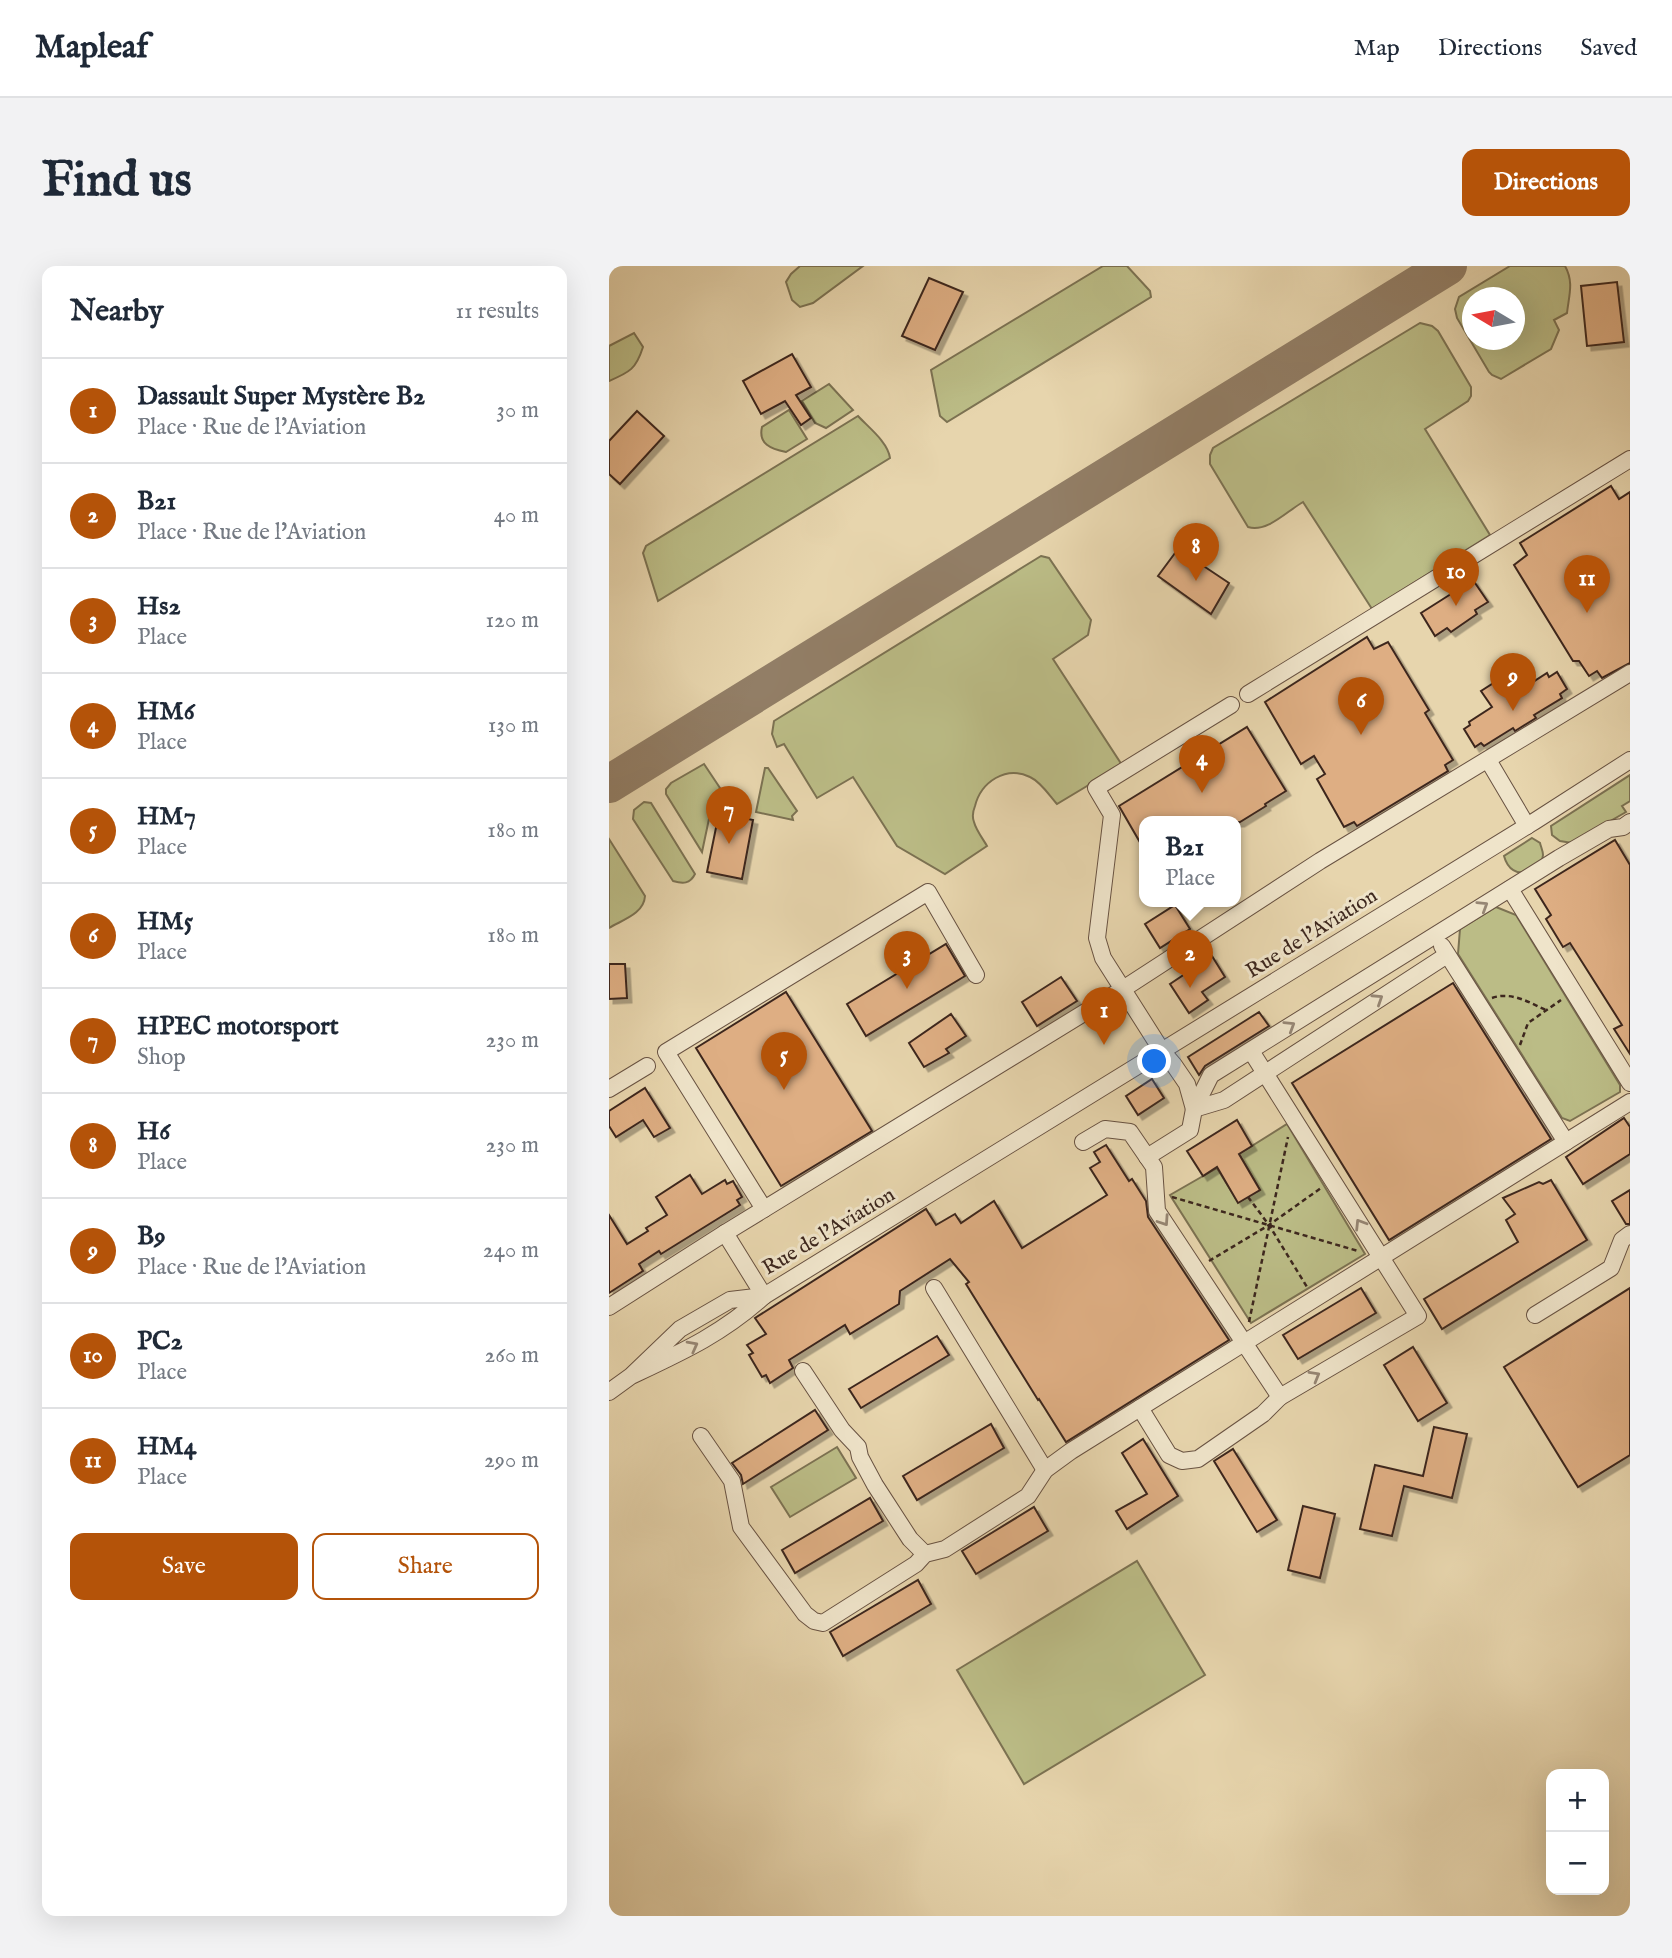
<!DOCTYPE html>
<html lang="en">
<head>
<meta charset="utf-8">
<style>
  :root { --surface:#fff; --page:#f2f2f3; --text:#1f2937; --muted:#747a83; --line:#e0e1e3; --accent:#b45309 }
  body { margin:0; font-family:"IM FELL English",serif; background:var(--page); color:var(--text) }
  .controls { position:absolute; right:21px; bottom:21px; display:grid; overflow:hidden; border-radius:14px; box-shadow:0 7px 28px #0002 }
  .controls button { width:63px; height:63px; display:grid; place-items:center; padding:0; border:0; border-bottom:2px solid var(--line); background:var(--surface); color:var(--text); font:35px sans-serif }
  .compass { position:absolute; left:853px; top:21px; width:63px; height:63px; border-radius:50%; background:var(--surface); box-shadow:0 7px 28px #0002; rotate:280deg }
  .you { position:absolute; left:546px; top:796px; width:24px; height:24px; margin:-18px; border:5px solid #fff; border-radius:50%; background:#1a73e8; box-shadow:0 0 0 10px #1a73e833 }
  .badge { display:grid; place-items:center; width:46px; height:46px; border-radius:50%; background:var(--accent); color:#fff; font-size:23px; font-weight:700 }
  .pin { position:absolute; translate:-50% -58px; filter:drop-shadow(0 2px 4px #0008) }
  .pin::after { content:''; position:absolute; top:37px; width:24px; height:21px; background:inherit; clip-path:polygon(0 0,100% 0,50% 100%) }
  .popup { position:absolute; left:530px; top:550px; width:102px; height:91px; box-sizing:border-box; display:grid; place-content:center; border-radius:14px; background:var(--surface); filter:drop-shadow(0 2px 5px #0005); font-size:23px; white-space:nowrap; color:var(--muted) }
  .popup b { font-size:26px; color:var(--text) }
  .popup::after { content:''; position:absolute; left:50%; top:100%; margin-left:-14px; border:14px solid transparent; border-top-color:var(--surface) }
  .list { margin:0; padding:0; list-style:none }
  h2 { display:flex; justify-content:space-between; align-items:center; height:91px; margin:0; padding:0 28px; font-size:30px }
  h2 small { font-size:23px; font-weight:400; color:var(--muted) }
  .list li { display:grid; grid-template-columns:46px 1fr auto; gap:21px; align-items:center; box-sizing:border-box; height:105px; padding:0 28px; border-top:2px solid var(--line) }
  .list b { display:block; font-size:26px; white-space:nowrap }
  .list p { margin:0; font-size:23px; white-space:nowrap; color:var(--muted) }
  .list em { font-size:23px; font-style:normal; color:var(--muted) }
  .actions { display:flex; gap:14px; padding:21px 28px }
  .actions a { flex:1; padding:16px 0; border:2px solid var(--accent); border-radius:14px; text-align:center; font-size:24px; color:var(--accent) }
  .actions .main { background:var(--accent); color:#fff }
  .map { position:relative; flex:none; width:1021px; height:1650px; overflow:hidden; border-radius:14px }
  header { display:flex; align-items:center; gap:42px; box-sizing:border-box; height:98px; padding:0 35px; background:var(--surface); border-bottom:2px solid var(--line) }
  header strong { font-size:33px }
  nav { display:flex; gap:38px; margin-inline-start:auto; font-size:24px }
  .intro { display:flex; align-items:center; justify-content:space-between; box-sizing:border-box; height:168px; padding:0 42px }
  h1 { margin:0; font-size:49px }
  .button { padding:18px 32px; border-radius:14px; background:var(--accent); color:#fff; font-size:24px; font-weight:700 }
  main { display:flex; gap:42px; padding:0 42px }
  aside { flex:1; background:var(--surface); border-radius:14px; box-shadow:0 7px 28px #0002 }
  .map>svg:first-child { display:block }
</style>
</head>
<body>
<header>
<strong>Mapleaf</strong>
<nav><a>Map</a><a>Directions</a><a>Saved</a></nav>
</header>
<div class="intro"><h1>Find us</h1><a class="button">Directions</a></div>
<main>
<aside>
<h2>Nearby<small>11 results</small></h2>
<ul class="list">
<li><span class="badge">1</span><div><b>Dassault Super Mystère B2</b><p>Place · Rue de l'Aviation</p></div><em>30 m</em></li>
<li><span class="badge">2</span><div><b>B21</b><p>Place · Rue de l'Aviation</p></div><em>40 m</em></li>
<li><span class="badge">3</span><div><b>Hs2</b><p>Place</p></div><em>120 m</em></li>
<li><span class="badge">4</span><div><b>HM6</b><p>Place</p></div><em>130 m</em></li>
<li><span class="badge">5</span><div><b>HM7</b><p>Place</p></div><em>180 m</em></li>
<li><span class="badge">6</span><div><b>HM5</b><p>Place</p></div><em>180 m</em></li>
<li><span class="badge">7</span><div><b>HPEC motorsport</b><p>Shop</p></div><em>230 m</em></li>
<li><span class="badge">8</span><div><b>H6</b><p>Place</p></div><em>230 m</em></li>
<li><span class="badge">9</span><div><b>B9</b><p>Place · Rue de l'Aviation</p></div><em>240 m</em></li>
<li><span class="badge">10</span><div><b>PC2</b><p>Place</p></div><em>260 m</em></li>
<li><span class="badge">11</span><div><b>HM4</b><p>Place</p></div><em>290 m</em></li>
</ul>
<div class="actions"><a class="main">Save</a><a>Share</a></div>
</aside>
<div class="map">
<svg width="1021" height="1650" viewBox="0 0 1021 1650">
  <defs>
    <filter id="shadow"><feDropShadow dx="4.5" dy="4.5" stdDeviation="0" flood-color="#0004"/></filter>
  </defs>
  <rect width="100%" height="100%" fill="#e7d5ad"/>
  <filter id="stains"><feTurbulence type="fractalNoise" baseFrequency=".00286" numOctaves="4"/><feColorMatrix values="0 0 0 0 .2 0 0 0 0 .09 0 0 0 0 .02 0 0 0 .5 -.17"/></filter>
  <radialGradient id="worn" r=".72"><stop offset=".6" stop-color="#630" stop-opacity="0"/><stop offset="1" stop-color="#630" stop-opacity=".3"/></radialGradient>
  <g fill="#bbbc86" stroke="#7c7252" stroke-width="2" fill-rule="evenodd">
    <polygon points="191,0 254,0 204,37 191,41 183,34 177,16 182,8"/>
    <polygon points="494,0 518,0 541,25 542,31 338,156 331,150 322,104"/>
    <path d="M901,0h55c9,16 4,29 2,47l-13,7 5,10 -8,19 -50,30 -9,-4 -3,-3 -32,-54 -2,-9 4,-12zM864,32h42v42h-42z"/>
    <path d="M811,57l12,3 6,5 33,56v9l-3,5 -43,28 65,106 -118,74 -69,-107c-16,9 -36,31 -55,25l-38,-63v-9l3,-7z"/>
    <path d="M25,67l9,14c-7,22 -13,25 -34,34v-35z"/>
    <polygon points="220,118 244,144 217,162 206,157 193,135"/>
    <path d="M180,144l18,29 -21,13c-15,-3 -28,-8 -24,-25z"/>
    <path d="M249,150c10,11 30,26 32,42l-232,143 -15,-48 3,-7z"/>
    <path d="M432,290l8,2 42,62 -3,15 -35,24 69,106 -65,39c-8,-9 -16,-22 -27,-27 -24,-12 -49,5 -55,29 -2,5 -3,11 -1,16 2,8 9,17 13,24l-42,28 -48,-28 -44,-69 -36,21 -33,-54 -7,3 -5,-13 2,-13z"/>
    <polygon points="95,498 111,522 108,527 105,529 93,586 57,528 57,523 62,517"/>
    <polygon points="156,502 159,502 188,545 183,550 184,554 147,546"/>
    <polygon points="1021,509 1021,535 1013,540 1017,546 963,577 951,575 943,569 942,560"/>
    <path d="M35,536l7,1 44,71c-5,10 -12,10 -22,7l-40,-62 1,-9z"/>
    <path d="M923,572l8,5c1,4 3,8 3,12 -1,15 -31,30 -39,1z"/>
    <path d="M0,573l36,57c-1,18 -23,24 -36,32z"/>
    <polygon points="887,641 907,649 1011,819 1011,826 961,855 953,852 849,688 851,663"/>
    <polygon points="678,858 756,988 642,1057 561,929 608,902 629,936 651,924 630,888"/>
    <polygon points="228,1181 247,1212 181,1251 162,1221"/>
    <polygon points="528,1295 596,1409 415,1518 348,1404"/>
  </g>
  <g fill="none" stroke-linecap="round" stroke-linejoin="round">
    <polyline stroke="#927e66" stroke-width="38" points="0,518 839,0"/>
  </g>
  <g fill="#deae83" stroke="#3d271e" stroke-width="2" filter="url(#shadow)">
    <polygon points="320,12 354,26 326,84 293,70"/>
    <polygon points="1008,16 1015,76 978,80 972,20"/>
    <polygon points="183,88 202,121 187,129 202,152 192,159 176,135 152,148 134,115"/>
    <polygon points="28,145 55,170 11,218 0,208 0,175"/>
    <polygon points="1002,220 1010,233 1021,226 1021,397 993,412 988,405 980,410 970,395 964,395 905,299 918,289 911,277"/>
    <polygon points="569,283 620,317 602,348 549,310"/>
    <polygon points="864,314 879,336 866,344 868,348 842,366 838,362 826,370 812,347"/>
    <polygon points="758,371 765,383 779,376 820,444 816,447 844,494 836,499 839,505 748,560 745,556 735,561 708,513 716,508 705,490 692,498 656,436"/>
    <polygon points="905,404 916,421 938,407 940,411 948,406 958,423 951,428 953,432 925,449 927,452 906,465 904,462 875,480 872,477 866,481 855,463 861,459 860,456 883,441 872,425"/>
    <polygon points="638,461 677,525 656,538 657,540 631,556 536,556 536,585 510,540"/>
    <polygon points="110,547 144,554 133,613 98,606"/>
    <polygon points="1006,574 1021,599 1021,788 1005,763 1013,759 961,677 954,681 937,653 942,649 926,623"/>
    <polygon points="566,639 581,663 551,682 536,658"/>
    <polygon points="337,678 356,710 257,770 238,738"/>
    <polygon points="603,690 616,711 593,726 599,734 580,747 561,718"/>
    <polygon points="0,698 16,698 18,732 0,733"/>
    <polygon points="452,711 468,735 428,760 413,736"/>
    <polygon points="844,717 942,873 780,974 683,817"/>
    <polygon points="177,726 263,865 172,920 87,782"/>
    <polygon points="650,746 660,760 596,800 590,809 579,791"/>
    <polygon points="342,748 357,770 337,783 340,787 315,801 300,777"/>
    <polygon points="543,813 555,832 529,849 517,830"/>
    <polygon points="36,822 61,862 45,871 34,854 7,871 0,860 0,845"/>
    <polygon points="1015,852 1021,861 1021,888 974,918 957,891"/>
    <polygon points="628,854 643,880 630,888 651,924 629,937 608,901 594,910 578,885"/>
    <polygon points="497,879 520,915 523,913 537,935 539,951 620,1074 457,1176 430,1133 429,1134 357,1018 360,1016 341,993 291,1025 290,1038 241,1068 236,1059 180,1094 184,1102 161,1117 157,1109 153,1111 140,1089 144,1087 138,1079 157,1068 146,1052 317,943 327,959 346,948 352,957 385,935 413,982 498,929 481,902 491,896 485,886"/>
    <polygon points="81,909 93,928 116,914 118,918 124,915 133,931 128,934 131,939 52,988 50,985 30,998 34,1005 0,1027 0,949 18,978 39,965 37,962 58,949 47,931"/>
    <polygon points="942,914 978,974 833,1063 815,1033 909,976 897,954 906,948 894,932 930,916 934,918"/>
    <polygon points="1021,924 1021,958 1017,958 1003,935"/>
    <polygon points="752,1022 767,1047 689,1093 674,1069"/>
    <polygon points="1021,1022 1021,1189 969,1221 895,1101"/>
    <polygon points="328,1070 340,1089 252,1142 240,1123"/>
    <polygon points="804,1081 838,1137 809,1155 775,1099"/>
    <polygon points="206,1144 219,1164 134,1218 132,1209 123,1197"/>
    <polygon points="382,1158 395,1182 308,1234 294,1210"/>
    <polygon points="825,1161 858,1168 843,1232 795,1220 783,1270 751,1263 766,1199 814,1210"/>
    <polygon points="534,1173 569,1230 518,1263 507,1245 538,1228 513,1187"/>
    <polygon points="624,1183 668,1254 648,1266 605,1195"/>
    <polygon points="261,1232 274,1255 186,1307 173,1284"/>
    <polygon points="694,1240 726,1248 711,1312 679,1304"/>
    <polygon points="425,1241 439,1265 367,1308 353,1285"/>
    <polygon points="309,1314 322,1338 234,1390 221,1366"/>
  </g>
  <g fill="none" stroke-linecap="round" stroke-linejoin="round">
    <g stroke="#685242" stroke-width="18">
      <g id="minor">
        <polyline points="639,428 1021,193"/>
        <polyline points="879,494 918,560"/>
        <polyline points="901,623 1021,817"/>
        <polyline points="833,680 957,876"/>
        <polyline points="0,823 38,800"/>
        <polyline points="585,843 578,818 565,799 553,785 494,692 488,672 503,549 487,522 622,439"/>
        <polyline points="585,843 615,834 838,689"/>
        <polyline points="474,876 496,863 521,866 545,901 548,945 671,1131 809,1050 642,785"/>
        <polyline points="538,891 581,864 585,843 602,809 950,592 1000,563 1014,561 1021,556"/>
        <polyline points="155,943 57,786 319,626 367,709"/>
        <polyline points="116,967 155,1030 926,555 1021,494"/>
        <polyline points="325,1022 436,1204"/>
        <polyline points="0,1041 116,967 514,723 711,595 1021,407"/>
        <polyline points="926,1049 1002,1002 1013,974 1021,968"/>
        <polyline points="194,1105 233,1164 249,1181 251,1191 266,1219 301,1273 316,1288"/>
        <path d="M0,1126l22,-16 49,-47 50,-29 34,-4c-42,38 -82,56 -133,80"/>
        <polyline points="531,1142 560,1189 573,1195 589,1193 654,1148 671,1131"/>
        <polyline points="92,1170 123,1215 132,1261 196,1348 205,1355 214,1357 307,1298 316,1288 336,1283 419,1230 436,1204 462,1185 1021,836"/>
      </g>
    </g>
    <g stroke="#3d271e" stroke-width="2.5" stroke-dasharray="5 3.5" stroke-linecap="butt">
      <path d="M883,732c20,-7 38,5 56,13"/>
      <polyline points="911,779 919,757 952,734"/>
      <polyline points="563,931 749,985"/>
      <polyline points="639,931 660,959 698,1021"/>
      <polyline points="600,995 660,959 712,922"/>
      <polyline points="640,1056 679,871"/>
    </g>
    <use href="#minor" stroke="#efe4ca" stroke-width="16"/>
  </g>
  <defs><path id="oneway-chevron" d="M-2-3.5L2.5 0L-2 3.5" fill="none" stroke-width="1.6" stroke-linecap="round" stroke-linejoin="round" transform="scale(1.75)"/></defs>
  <g stroke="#968674">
    <use href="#oneway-chevron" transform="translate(874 640) rotate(-32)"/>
    <use href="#oneway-chevron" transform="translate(769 733) rotate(-33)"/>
    <use href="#oneway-chevron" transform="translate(681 760) rotate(-32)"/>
    <use href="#oneway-chevron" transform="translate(555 955) rotate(56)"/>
    <use href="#oneway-chevron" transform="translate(751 958) rotate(-122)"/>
    <use href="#oneway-chevron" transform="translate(84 1080) rotate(-28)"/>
    <use href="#oneway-chevron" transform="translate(706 1110) rotate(-30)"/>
  </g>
  <g text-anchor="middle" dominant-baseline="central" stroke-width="6" stroke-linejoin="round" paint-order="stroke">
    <g font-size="21" fill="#3d271e" stroke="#efe4ca">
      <text transform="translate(703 668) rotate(-32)">Rue de l'Aviation</text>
      <text transform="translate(220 966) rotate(-31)">Rue de l'Aviation</text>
    </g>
  </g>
  <rect width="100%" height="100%" filter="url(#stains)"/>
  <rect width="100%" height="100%" fill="url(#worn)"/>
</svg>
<div class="controls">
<button>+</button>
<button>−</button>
</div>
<svg class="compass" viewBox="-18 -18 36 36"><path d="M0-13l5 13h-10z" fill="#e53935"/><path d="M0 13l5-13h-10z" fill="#747a83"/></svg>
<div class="you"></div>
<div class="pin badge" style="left:495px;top:779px">1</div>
<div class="pin badge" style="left:581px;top:722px">2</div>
<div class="popup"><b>B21</b>Place</div>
<div class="pin badge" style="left:298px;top:723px">3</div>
<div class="pin badge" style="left:593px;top:527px">4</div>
<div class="pin badge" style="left:175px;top:824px">5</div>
<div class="pin badge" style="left:752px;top:469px">6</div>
<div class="pin badge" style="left:120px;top:578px">7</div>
<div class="pin badge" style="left:587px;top:315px">8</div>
<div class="pin badge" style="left:904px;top:445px">9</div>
<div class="pin badge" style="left:847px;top:340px">10</div>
<div class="pin badge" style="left:978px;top:347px">11</div>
</div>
</main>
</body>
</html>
